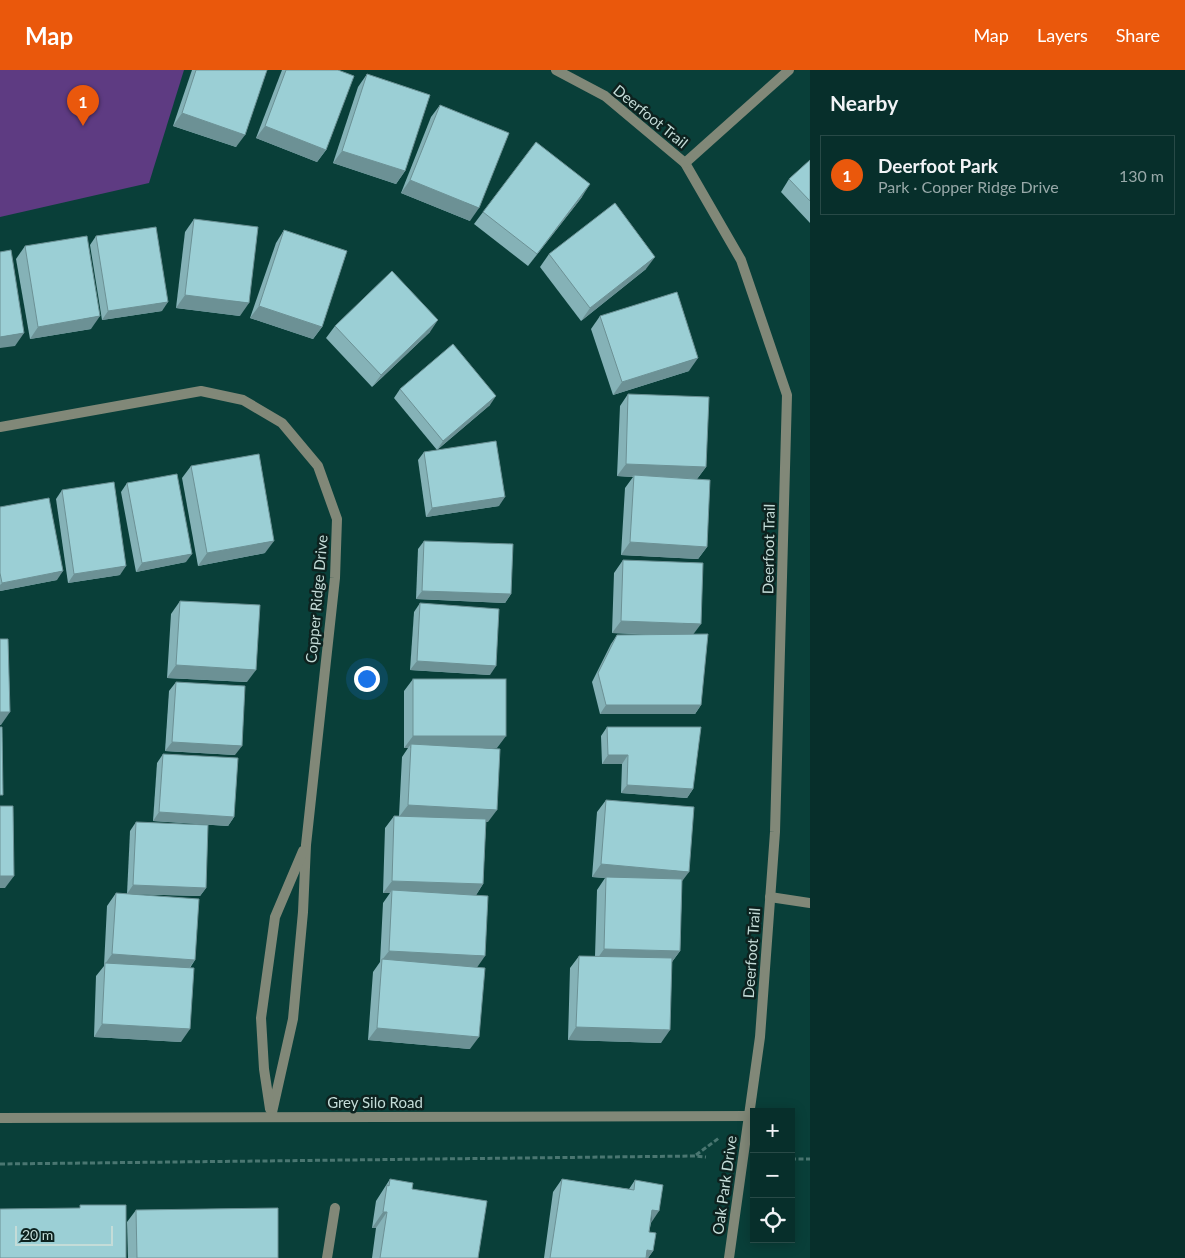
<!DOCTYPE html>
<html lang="en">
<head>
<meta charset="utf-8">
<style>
  :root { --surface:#072f2b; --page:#153b37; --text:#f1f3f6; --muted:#98a9a9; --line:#284a47; --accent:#ea580c }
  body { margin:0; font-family:Lato,sans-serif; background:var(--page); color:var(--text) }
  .controls { position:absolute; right:15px; bottom:15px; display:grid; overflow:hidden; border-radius:0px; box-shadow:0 2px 12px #0003 }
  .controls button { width:45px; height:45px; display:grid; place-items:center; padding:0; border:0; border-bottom:1px solid var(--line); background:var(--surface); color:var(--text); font:25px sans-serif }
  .scale { position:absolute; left:15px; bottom:12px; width:98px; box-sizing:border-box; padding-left:5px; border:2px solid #c4dcd8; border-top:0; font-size:14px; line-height:18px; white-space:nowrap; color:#c4dcd8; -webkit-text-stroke:4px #0d221f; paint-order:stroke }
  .you { position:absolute; left:366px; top:608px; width:18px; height:18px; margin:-12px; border:4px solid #fff; border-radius:50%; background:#1a73e8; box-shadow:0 0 0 8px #1a73e833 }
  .badge { display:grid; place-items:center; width:32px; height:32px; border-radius:50%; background:var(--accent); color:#fff; font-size:16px; font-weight:700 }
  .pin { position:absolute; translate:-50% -41px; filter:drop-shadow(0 1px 2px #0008) }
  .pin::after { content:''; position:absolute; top:26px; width:18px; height:15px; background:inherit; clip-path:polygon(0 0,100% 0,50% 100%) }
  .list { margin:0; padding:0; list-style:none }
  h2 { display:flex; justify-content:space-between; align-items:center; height:65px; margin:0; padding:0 20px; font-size:21px }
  h2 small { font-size:16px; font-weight:400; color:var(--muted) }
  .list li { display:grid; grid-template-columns:32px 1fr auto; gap:15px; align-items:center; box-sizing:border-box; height:80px; margin:0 10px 10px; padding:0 10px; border:1px solid var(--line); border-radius:0px }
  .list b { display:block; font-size:19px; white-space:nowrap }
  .list p { margin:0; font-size:16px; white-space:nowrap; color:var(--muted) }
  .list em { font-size:16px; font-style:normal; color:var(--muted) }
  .icon { flex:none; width:28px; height:28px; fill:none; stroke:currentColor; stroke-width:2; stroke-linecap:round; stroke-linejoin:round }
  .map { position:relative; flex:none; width:810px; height:1188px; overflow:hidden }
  header { display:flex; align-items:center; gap:30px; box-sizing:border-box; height:70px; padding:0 25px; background:var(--accent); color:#fff }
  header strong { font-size:24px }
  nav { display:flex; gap:28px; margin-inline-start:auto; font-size:18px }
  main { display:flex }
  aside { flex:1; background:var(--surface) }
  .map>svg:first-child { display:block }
</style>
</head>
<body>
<header>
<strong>Map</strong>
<nav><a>Map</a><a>Layers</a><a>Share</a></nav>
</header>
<main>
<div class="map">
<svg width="810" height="1188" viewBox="0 0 810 1188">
  <rect width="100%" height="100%" fill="#093f39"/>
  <polygon fill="#5e3b82" points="0,0 184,0 149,113 0,147"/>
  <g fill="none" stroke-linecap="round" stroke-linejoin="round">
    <g stroke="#4a7671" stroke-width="3" stroke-dasharray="5 2.5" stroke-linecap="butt">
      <polyline points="696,1085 719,1068"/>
      <polyline points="791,1089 810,1089"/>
      <polyline points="0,1094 695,1086 706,1087"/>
    </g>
    <polyline stroke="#818878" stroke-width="10" points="327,1188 335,1138"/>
    <g stroke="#818878" stroke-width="10">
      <polyline points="556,0 605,26 685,93 741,190 787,325 775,762 760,967 729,1188"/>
      <polyline points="685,93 789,0"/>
      <polyline points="0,357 201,321 243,330 282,353 318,396 337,449 335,508 306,775 303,842 293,949 271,1047"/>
      <polyline points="770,827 810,833"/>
      <polyline points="270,1039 264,999 261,948 275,847 303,781"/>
      <polyline points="0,1048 749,1046"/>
    </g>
  </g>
  <g fill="#85b2b7">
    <polygon points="192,0 267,0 236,77 173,56"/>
    <polygon points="282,0 338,0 326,80 317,92 256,68"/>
    <polygon points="367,4 405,101 396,114 333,93 358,17"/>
    <polygon points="440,35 470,151 401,123 431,47"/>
    <polygon points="810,90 810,153 781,122 789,109"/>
    <polygon points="582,127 528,196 474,154 483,142"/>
    <polygon points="194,149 240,246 176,238 185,162"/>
    <polygon points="284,160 322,257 313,269 250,248 276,173"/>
    <polygon points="96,166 162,241 102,250 90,175"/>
    <polygon points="25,176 91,259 30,269 16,189"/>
    <polygon points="549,184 646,199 581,251 540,197"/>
    <polygon points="600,246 689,301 613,325 591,259"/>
    <polygon points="335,256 430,262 372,317 326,268"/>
    <polygon points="400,319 490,335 437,380 394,328"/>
    <polygon points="628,324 706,397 697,409 707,477 698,489 621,485 625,418 633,407 617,406 620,336"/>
    <polygon points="424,382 499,436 426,447 418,390"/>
    <polygon points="191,396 265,483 198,496 182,408"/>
    <polygon points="127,413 186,492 136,502 121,422"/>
    <polygon points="62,420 120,505 68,513 56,429"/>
    <polygon points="0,437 57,510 0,521"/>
    <polygon points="424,471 511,524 505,533 416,529 418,479"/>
    <polygon points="623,490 693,564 701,635 695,644 600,644 592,612 611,574 617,565 654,565 612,563 614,503"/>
    <polygon points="180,531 247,612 167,608 171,544"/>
    <polygon points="420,533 490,605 410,600 414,542"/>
    <polygon points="413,609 497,678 483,678 488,752 486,752 483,814 476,825 477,897 470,979 368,970 373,902 380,892 383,833 390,823 383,823 385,758 394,746 399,746 402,687 408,678 404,678 404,621"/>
    <polygon points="176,612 235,685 165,681 169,621"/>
    <polygon points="607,657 693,719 687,728 621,723 622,694 602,694 601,666"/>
    <polygon points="163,684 234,747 228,756 153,751 157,693"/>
    <polygon points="606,730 682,812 680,881 672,892 661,973 568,970 570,898 579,886 595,886 597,820 605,808 592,807 597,742"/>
    <polygon points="136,752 206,818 200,826 127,824 130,761"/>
    <polygon points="116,823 195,890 190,898 181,972 94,967 96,906 104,896 107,836"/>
    <polygon points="390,1109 412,1119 478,1188 372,1188 376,1158 372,1158 376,1131"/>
    <polygon points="562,1109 629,1119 635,1110 651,1153 649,1162 653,1181 648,1188 544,1188 553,1122"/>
    <polygon points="136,1140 278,1188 128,1188 127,1152"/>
  </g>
  <g fill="#6c9195">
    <polygon points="182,43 245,65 236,77 173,56"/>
    <polygon points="265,56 326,80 317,92 256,68"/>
    <polygon points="342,81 405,101 396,114 333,93"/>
    <polygon points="410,110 479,138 470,151 401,123"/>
    <polygon points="590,114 582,127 528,196 537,184"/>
    <polygon points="655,187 646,199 581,251 590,238"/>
    <polygon points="185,225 249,233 240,246 176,238"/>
    <polygon points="168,232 162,241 102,250 108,241"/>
    <polygon points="259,236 322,257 313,269 250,248"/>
    <polygon points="100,246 91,259 30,269 38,257"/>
    <polygon points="438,250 430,262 372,317 381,305"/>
    <polygon points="24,263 15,276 0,278 0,267"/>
    <polygon points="698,288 689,301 613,325 622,312"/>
    <polygon points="496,326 490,335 437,380 443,371"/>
    <polygon points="626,394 706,397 697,409 634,405 632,407 617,406"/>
    <polygon points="505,427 499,436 426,447 432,438"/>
    <polygon points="274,471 265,483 198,496 207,483"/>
    <polygon points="630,472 707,477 698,489 621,485"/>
    <polygon points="192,484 186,492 136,502 142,493"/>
    <polygon points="126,496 120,505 68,513 74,504"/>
    <polygon points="63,501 57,510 0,521 0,515 2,513"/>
    <polygon points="422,521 511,524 505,533 416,529"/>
    <polygon points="621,551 701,554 692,566 612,563"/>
    <polygon points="417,591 496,596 490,605 410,600"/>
    <polygon points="176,595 256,600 247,612 167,608"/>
    <polygon points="606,635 701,635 695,644 600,644"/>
    <polygon points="0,642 10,642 1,655 0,655"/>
    <polygon points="413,666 506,666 497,678 410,678 411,674 408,678 404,678"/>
    <polygon points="172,672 242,676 235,685 165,681"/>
    <polygon points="608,685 628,685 622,694 602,694"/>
    <polygon points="627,715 693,719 687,728 621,723"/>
    <polygon points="408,735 497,740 488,752 399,747"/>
    <polygon points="159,742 234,747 228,756 153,751"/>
    <polygon points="601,794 689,802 680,814 592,807"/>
    <polygon points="0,806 14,806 5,818 0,818"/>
    <polygon points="392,811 483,814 475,827 392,820 390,823 383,823"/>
    <polygon points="133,815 206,818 200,826 127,824"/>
    <polygon points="604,879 680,881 671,893 595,892"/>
    <polygon points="389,881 485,886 476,899 382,890"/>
    <polygon points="112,884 195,890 186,902 105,894"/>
    <polygon points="102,954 190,959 181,972 94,967"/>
    <polygon points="576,957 670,960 661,973 568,970"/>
    <polygon points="377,958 479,967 470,979 368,970"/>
    <polygon points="652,1140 659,1141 651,1153"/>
    <polygon points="383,1142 387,1142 376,1158 372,1158"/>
    <polygon points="647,1180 653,1181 648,1188 641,1188"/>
  </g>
  <g fill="#9bcfd5" stroke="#6c9195">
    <polygon points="196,0 267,0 245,65 182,43"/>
    <polygon points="286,0 338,0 354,6 326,80 265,56"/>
    <polygon points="367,4 430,25 405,101 342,81"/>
    <polygon points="440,35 509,63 479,138 410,110"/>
    <polygon points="536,72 590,114 537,184 483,142"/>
    <polygon points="810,90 810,131 789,109"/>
    <polygon points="615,133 655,187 590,238 549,184"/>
    <polygon points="194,149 258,157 249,233 185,225"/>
    <polygon points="156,157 168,232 108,241 96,166"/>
    <polygon points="284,160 347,181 322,257 259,236"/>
    <polygon points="87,166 100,246 38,257 25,176"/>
    <polygon points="11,180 24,263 0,267 0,182"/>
    <polygon points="392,201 438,250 381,305 335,256"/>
    <polygon points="677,222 698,288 622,312 600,246"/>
    <polygon points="453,274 496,326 443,371 400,319"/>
    <polygon points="628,324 709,327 706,397 626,394"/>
    <polygon points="496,371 505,427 432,438 424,382"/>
    <polygon points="259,384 274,471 207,483 191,396"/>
    <polygon points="177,404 192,484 142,493 127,413"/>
    <polygon points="634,405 710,410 707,477 630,472"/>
    <polygon points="114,412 126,496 74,504 62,420"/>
    <polygon points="49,428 63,501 2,513 0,503 0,437"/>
    <polygon points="424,471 513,474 511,524 422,521"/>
    <polygon points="623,490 703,493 701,554 621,551"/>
    <polygon points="180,531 260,535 256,600 176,595"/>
    <polygon points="420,533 499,539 496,596 417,591"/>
    <polygon points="708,564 701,635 606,635 598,603 617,565"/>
    <polygon points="0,569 8,569 10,642 0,642"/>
    <rect x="413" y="609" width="93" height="57"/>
    <polygon points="176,612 245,616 242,676 172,672"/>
    <polygon points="0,657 2,657 3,725 0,725"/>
    <polygon points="607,657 701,657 693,719 627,715 628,685 608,685"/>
    <polygon points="411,674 500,679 497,740 408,735"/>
    <polygon points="163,684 238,688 234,747 159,742"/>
    <polygon points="606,730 694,737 689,802 601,794"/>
    <polygon points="0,736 13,736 14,806 0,806"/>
    <polygon points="394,746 486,749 483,814 392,811"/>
    <polygon points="136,752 208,755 206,818 133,815"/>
    <polygon points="606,807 682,809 680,881 604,879"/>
    <polygon points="392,820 488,826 485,886 389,881"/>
    <polygon points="116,823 199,829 195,890 112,884"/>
    <polygon points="579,886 672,888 670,960 576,957"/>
    <polygon points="382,889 485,898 479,967 377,958"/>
    <polygon points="105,893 194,898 190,959 102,954"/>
    <polygon points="390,1109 413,1113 412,1119 487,1131 478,1188 380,1188 387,1142 383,1142 387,1115 389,1116"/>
    <polygon points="562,1109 634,1120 635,1110 663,1115 659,1141 652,1140 649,1162 656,1163 653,1181 647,1180 646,1188 550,1188"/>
    <polygon points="80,1135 126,1135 126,1188 0,1188 0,1139 80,1138"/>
    <polygon points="278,1138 278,1188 137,1188 136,1140"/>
  </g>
  <g text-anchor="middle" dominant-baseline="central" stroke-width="5" stroke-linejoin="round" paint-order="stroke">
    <g font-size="15" fill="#c4dcd8" stroke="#0d221f">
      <text transform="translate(651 46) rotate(39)">Deerfoot Trail</text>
      <text transform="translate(768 479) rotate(-89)">Deerfoot Trail</text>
      <text transform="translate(316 529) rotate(-85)">Copper Ridge Drive</text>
      <text transform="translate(751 883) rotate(-86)">Deerfoot Trail</text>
      <text x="375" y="1032">Grey Silo Road</text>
      <text transform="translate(724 1115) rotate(-82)">Oak Park Drive</text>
    </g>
  </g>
</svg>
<div class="controls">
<button>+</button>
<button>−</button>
<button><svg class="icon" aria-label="locate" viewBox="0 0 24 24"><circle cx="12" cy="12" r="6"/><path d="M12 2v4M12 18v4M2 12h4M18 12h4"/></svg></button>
</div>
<div class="scale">20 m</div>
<div class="you"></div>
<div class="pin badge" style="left:83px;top:56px">1</div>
</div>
<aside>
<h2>Nearby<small></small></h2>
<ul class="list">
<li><span class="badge">1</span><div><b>Deerfoot Park</b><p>Park · Copper Ridge Drive</p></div><em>130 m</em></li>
</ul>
</aside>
</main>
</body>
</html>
